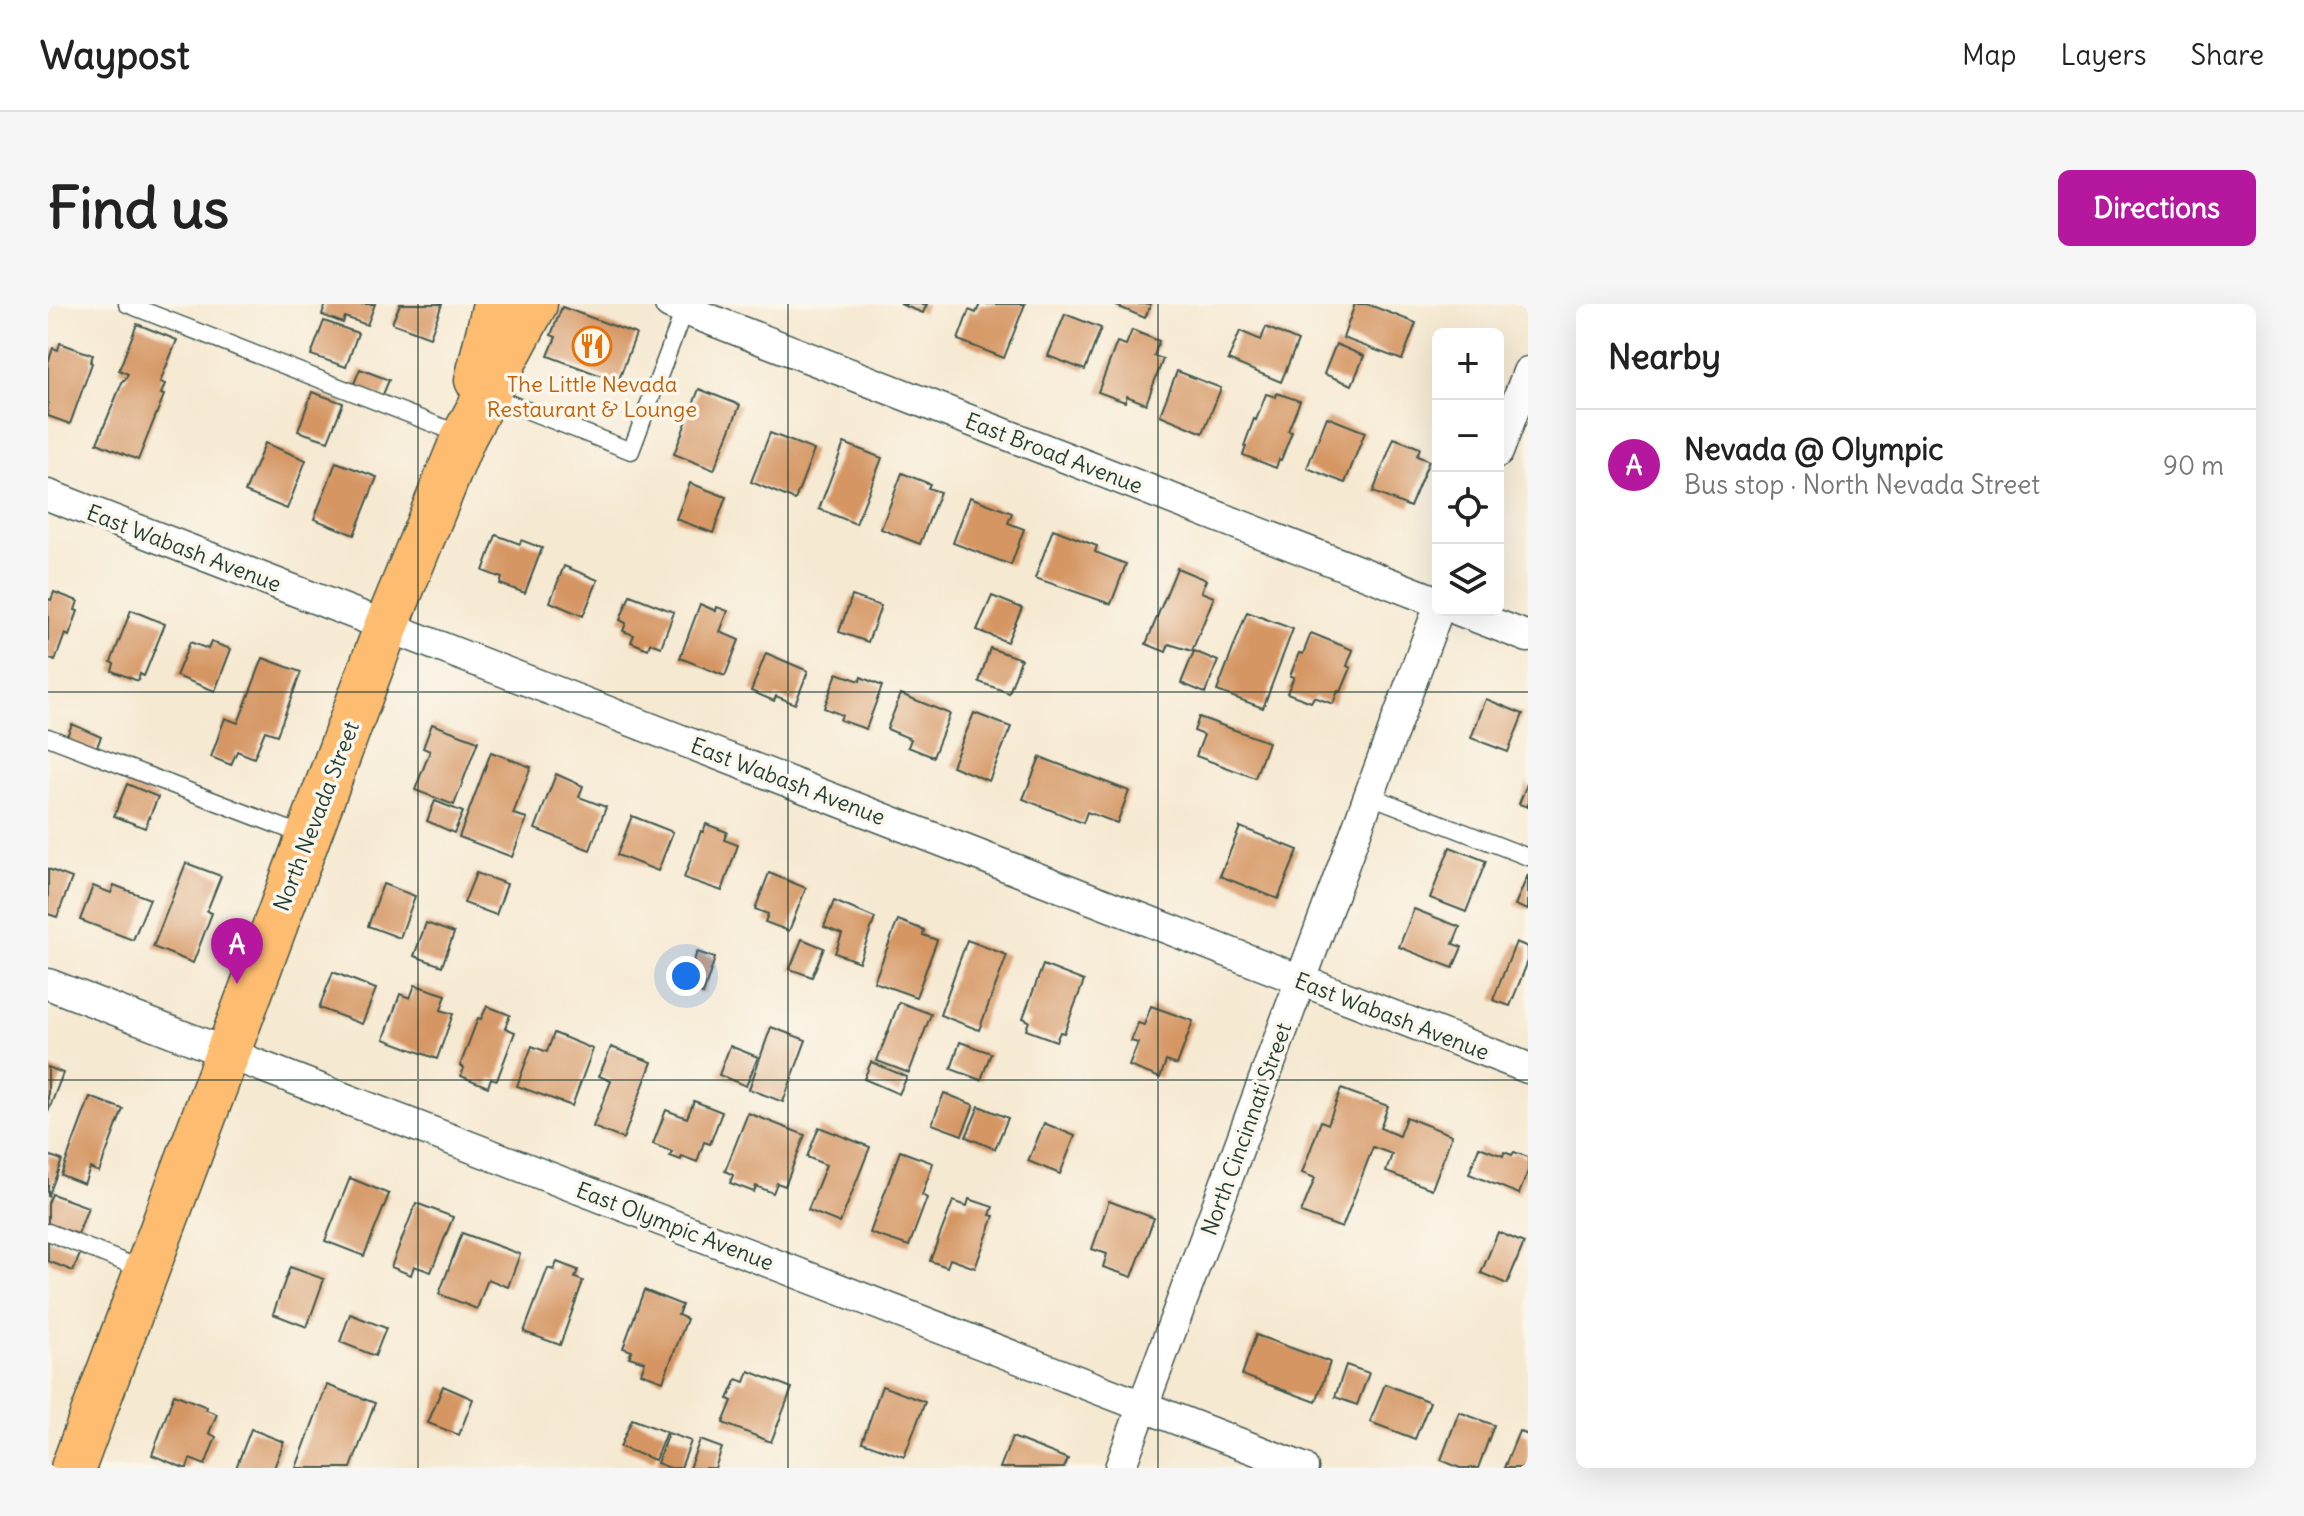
<!DOCTYPE html>
<html lang="en">
<head>
<meta charset="utf-8">
<style>
  :root { --surface:#fff; --page:#f6f6f6; --text:#222; --muted:#767676; --line:#e0e0e0; --accent:#b5179e }
  body { margin:0; font-family:Delius,sans-serif; background:var(--page); color:var(--text) }
  .controls { position:absolute; right:24px; top:24px; display:grid; overflow:hidden; border-radius:12px; box-shadow:0 8px 32px #0002 }
  .controls button { width:72px; height:72px; display:grid; place-items:center; padding:0; border:0; border-bottom:2px solid var(--line); background:var(--surface); color:var(--text); font:40px sans-serif }
  .you { position:absolute; left:638px; top:672px; width:28px; height:28px; margin:-20px; border:6px solid #fff; border-radius:50%; background:#1a73e8; box-shadow:0 0 0 12px #1a73e833 }
  .badge { display:grid; place-items:center; width:52px; height:52px; border-radius:50%; background:var(--accent); color:#fff; font-size:26px; font-weight:700 }
  .pin { position:absolute; translate:-50% -66px; filter:drop-shadow(0 2px 4px #0008) }
  .pin::after { content:''; position:absolute; top:42px; width:28px; height:24px; background:inherit; clip-path:polygon(0 0,100% 0,50% 100%) }
  .list { margin:0; padding:0; list-style:none }
  h2 { display:flex; justify-content:space-between; align-items:center; height:104px; margin:0; padding:0 32px; font-size:34px }
  h2 small { font-size:26px; font-weight:400; color:var(--muted) }
  .list li { display:grid; grid-template-columns:52px 1fr auto; gap:24px; align-items:center; box-sizing:border-box; height:112px; padding:0 32px; border-top:2px solid var(--line) }
  .list b { display:block; font-size:30px; white-space:nowrap }
  .list p { margin:0; font-size:26px; white-space:nowrap; color:var(--muted) }
  .list em { font-size:26px; font-style:normal; color:var(--muted) }
  .icon { flex:none; width:44px; height:44px; fill:none; stroke:currentColor; stroke-width:2; stroke-linecap:round; stroke-linejoin:round }
  .map { position:relative; flex:none; width:1480px; height:1164px; overflow:hidden; border-radius:12px }
  header { display:flex; align-items:center; gap:48px; box-sizing:border-box; height:112px; padding:0 40px; background:var(--surface); border-bottom:2px solid var(--line) }
  header strong { font-size:38px }
  nav { display:flex; gap:44px; margin-inline-start:auto; font-size:28px }
  .intro { display:flex; align-items:center; justify-content:space-between; box-sizing:border-box; height:192px; padding:0 48px }
  h1 { margin:0; font-size:56px }
  .button { padding:20px 36px; border-radius:12px; background:var(--accent); color:#fff; font-size:28px; font-weight:700 }
  main { display:flex; gap:48px; padding:0 48px }
  aside { flex:1; background:var(--surface); border-radius:12px; box-shadow:0 8px 32px #0002 }
  .map>svg:first-child { display:block }
</style>
</head>
<body>
<header>
<strong>Waypost</strong>
<nav><a>Map</a><a>Layers</a><a>Share</a></nav>
</header>
<div class="intro"><h1>Find us</h1><a class="button">Directions</a></div>
<main>
<div class="map">
<svg width="1480" height="1164" viewBox="0 0 1480 1164">
  <rect width="100%" height="100%" fill="#fbf7ec"/>
  <filter id="ink" filterUnits="userSpaceOnUse"><feTurbulence type="fractalNoise" baseFrequency=".0125" numOctaves="2"/><feDisplacementMap in="SourceGraphic" scale="16" xChannelSelector="R" yChannelSelector="G"/><feConvolveMatrix kernelMatrix="1 2 1 2 8 2 1 2 1" color-interpolation-filters="sRGB"/></filter>
  <filter id="wash" filterUnits="userSpaceOnUse"><feTurbulence type="fractalNoise" baseFrequency=".006" numOctaves="4" result="noise"/><feDisplacementMap in="SourceGraphic" scale="32" xChannelSelector="R" yChannelSelector="G"/><feGaussianBlur stdDeviation="1.8" result="paint"/><feColorMatrix in="noise" values="0 0 0 0 0 0 0 0 0 0 0 0 0 0 0 0 0 1.4 0 .05"/><feComposite in="paint" operator="in"/></filter>
  <g filter="url(#wash)">
    <rect width="100%" height="100%" fill="#f6e9d2"/>
    <g id="blocks">
      <g fill="#d59663">
        <polygon points="278,0 327,0 319,21 297,13 295,19 274,11"/>
        <polygon points="352,0 394,0 382,33 344,19"/>
        <polygon points="852,0 879,0 875,9"/>
        <polygon points="932,0 977,0 956,54 910,36 921,6 928,9"/>
        <polygon points="1064,0 1103,0 1097,14"/>
        <polygon points="1307,0 1319,0 1368,19 1354,56 1295,34"/>
        <polygon points="514,3 588,30 570,78 500,52 508,33 503,31"/>
        <polygon points="1017,10 1053,24 1037,66 1000,52"/>
        <polygon points="276,17 310,29 298,63 263,51"/>
        <polygon points="89,20 129,36 112,78 117,80 113,90 116,91 90,156 49,139 75,76 77,76 80,70 71,66"/>
        <polygon points="1218,23 1250,37 1233,78 1180,56 1192,27 1213,36"/>
        <polygon points="1084,26 1111,37 1106,52 1115,55 1098,100 1079,92 1077,98 1050,88 1069,38 1078,41"/>
        <polygon points="12,39 45,51 42,58 44,59 22,120 0,112 0,59 5,44 10,46"/>
        <polygon points="1288,40 1316,52 1304,81 1276,70"/>
        <polygon points="312,65 341,76 334,93 305,82"/>
        <polygon points="1129,67 1173,84 1155,129 1112,111"/>
        <polygon points="651,85 692,101 666,166 626,150"/>
        <polygon points="264,88 295,99 280,137 250,127"/>
        <polygon points="1229,89 1252,97 1240,127 1244,128 1233,156 1231,155 1228,164 1195,151 1198,143 1196,142 1206,115 1208,116 1218,90 1228,93"/>
        <polygon points="1279,113 1317,128 1297,179 1259,164"/>
        <polygon points="722,129 766,146 747,196 703,178"/>
        <polygon points="1346,134 1372,144 1369,152 1381,157 1362,203 1325,188"/>
        <polygon points="217,139 258,156 239,205 197,188"/>
        <polygon points="796,139 834,154 808,220 771,205"/>
        <polygon points="288,158 329,173 306,231 266,215"/>
        <polygon points="854,169 882,180 880,184 892,188 872,240 833,225"/>
        <polygon points="642,179 678,193 665,229 628,215"/>
        <polygon points="922,193 964,209 960,219 976,225 963,261 905,239"/>
        <polygon points="1005,225 1049,242 1047,248 1078,260 1063,300 987,274"/>
        <polygon points="448,231 472,240 473,236 494,244 477,289 452,280 454,274 435,267"/>
        <polygon points="516,262 550,276 535,312 502,298"/>
        <polygon points="1129,264 1158,276 1153,288 1166,293 1144,347 1121,340 1118,348 1098,340"/>
        <polygon points="6,288 30,297 27,306 30,307 21,332 17,330 7,357 0,354 0,295 3,296"/>
        <polygon points="582,291 626,308 613,343 602,339 600,345 583,338 586,331 575,327 578,319 572,316"/>
        <polygon points="804,292 833,302 820,338 791,328"/>
        <polygon points="944,292 974,304 959,338 929,326"/>
        <polygon points="652,300 668,307 669,303 680,307 672,328 691,336 677,372 632,354"/>
        <polygon points="83,306 117,320 96,372 92,370 90,377 64,367 66,360 63,358"/>
        <polygon points="1199,308 1245,325 1215,404 1169,387"/>
        <polygon points="1263,329 1305,346 1299,362 1303,364 1293,388 1290,387 1285,400 1266,393 1263,398 1239,389 1246,373 1242,372 1251,349 1255,350"/>
        <polygon points="142,338 160,345 163,338 183,345 167,387 128,372"/>
        <polygon points="942,344 973,355 961,389 931,378"/>
        <polygon points="1146,347 1170,357 1157,389 1133,379"/>
        <polygon points="718,349 760,367 747,400 728,392 726,397 703,387"/>
        <polygon points="215,354 253,368 229,431 217,427 206,454 189,447 183,461 163,453 177,414 190,419"/>
        <polygon points="789,369 812,377 813,373 834,382 818,425 792,416 794,411 776,404"/>
        <polygon points="853,390 902,410 885,453 860,443 863,435 839,425"/>
        <polygon points="1438,395 1475,410 1460,448 1423,434"/>
        <polygon points="926,409 963,423 941,477 904,462"/>
        <polygon points="1151,413 1220,438 1207,474 1148,452 1156,431 1146,427"/>
        <polygon points="24,420 53,433 46,450 17,437"/>
        <polygon points="384,420 430,437 406,501 367,486 382,447 375,444"/>
        <polygon points="443,448 483,463 465,510 479,514 464,553 411,533"/>
        <polygon points="992,453 1081,487 1069,519 1039,508 1035,519 975,495"/>
        <polygon points="508,470 535,482 531,493 558,503 542,546 487,525"/>
        <polygon points="1480,477 1480,503 1471,500"/>
        <polygon points="79,480 110,493 97,524 66,512"/>
        <polygon points="387,497 415,508 406,529 379,517"/>
        <polygon points="584,512 625,528 610,567 569,551"/>
        <polygon points="658,520 679,528 676,536 690,541 674,587 636,574 653,527 655,528"/>
        <polygon points="1192,523 1250,546 1230,595 1172,572"/>
        <polygon points="1402,543 1438,557 1418,608 1382,594"/>
        <polygon points="138,559 173,572 159,607 164,609 145,659 105,643"/>
        <polygon points="0,565 24,574 9,613 0,610"/>
        <polygon points="428,569 459,580 448,611 416,599"/>
        <polygon points="721,569 758,584 741,627 717,618 720,610 707,605"/>
        <polygon points="1480,571 1480,606 1467,601"/>
        <polygon points="335,580 367,592 352,634 320,622"/>
        <polygon points="66,581 102,595 85,636 32,616 45,582 63,589"/>
        <polygon points="786,597 827,614 811,658 787,649 794,630 776,623"/>
        <polygon points="1366,605 1412,623 1405,640 1414,643 1405,664 1351,643"/>
        <polygon points="850,616 876,626 875,631 889,636 868,693 826,678"/>
        <polygon points="378,619 406,629 394,662 366,652"/>
        <polygon points="754,635 776,644 764,673 742,665"/>
        <polygon points="919,636 959,651 931,726 892,711"/>
        <polygon points="1468,638 1480,643 1480,657 1462,702 1445,696"/>
        <polygon points="649,648 667,654 655,690 636,684"/>
        <polygon points="995,661 1036,677 1016,729 1012,728 1008,737 978,726 981,717 975,714"/>
        <polygon points="285,668 328,685 314,720 271,704"/>
        <polygon points="367,681 398,691 393,706 405,710 389,755 336,735 352,690 362,694"/>
        <polygon points="851,698 883,710 861,769 829,757"/>
        <polygon points="439,702 462,711 457,724 467,728 449,776 443,774 440,783 413,772 416,764 412,762 430,714 433,715"/>
        <polygon points="1103,702 1145,717 1129,761 1118,757 1112,774 1081,762 1090,739 1083,737 1090,719 1096,721"/>
        <polygon points="723,723 758,736 735,798 701,785"/>
        <polygon points="506,729 545,745 524,802 469,782 484,742 499,748"/>
        <polygon points="912,738 943,749 933,776 903,765"/>
        <polygon points="682,742 710,753 698,782 671,771"/>
        <polygon points="563,743 604,758 575,835 545,823 563,777 551,772"/>
        <polygon points="823,758 859,773 851,790 816,775"/>
        <polygon points="0,763 15,769 0,808"/>
        <polygon points="1293,785 1340,802 1332,824 1351,832 1358,813 1404,831 1384,885 1338,868 1344,850 1325,843 1294,924 1253,909 1267,874 1254,869 1273,817 1280,820"/>
        <polygon points="896,789 926,801 914,831 884,820"/>
        <polygon points="42,793 75,805 51,868 42,864 36,880 13,871"/>
        <polygon points="646,797 674,808 662,840 656,838 649,858 634,852 633,856 622,852 624,848 605,840 618,806 639,814"/>
        <polygon points="931,802 960,814 947,845 918,833"/>
        <polygon points="700,809 757,831 737,882 729,879 725,889 708,882 706,888 682,879 685,871 677,867"/>
        <polygon points="996,819 1027,832 1012,870 980,857"/>
        <polygon points="771,823 822,843 792,919 760,906 778,861 759,853"/>
        <polygon points="1431,843 1455,852 1456,848 1464,851 1466,848 1480,853 1480,867 1471,890 1421,870"/>
        <polygon points="852,847 885,859 874,891 879,894 861,942 822,929"/>
        <polygon points="0,851 14,856 0,893"/>
        <polygon points="302,874 341,890 316,952 277,937"/>
        <polygon points="4,890 40,903 30,930 0,920 0,899"/>
        <polygon points="921,895 945,903 942,911 946,912 927,964 902,955 899,963 882,957 905,897 919,902"/>
        <polygon points="1061,897 1106,914 1084,973 1055,963 1059,950 1044,945"/>
        <polygon points="368,899 405,913 383,968 366,962 363,971 343,963"/>
        <polygon points="1450,928 1476,939 1459,980 1433,969"/>
        <polygon points="414,929 472,950 460,983 440,975 429,1005 391,990"/>
        <polygon points="0,935 33,948 25,967 0,957"/>
        <polygon points="509,958 530,966 527,974 535,977 512,1041 476,1028 500,964 506,966"/>
        <polygon points="242,963 276,975 259,1023 225,1010"/>
        <polygon points="596,986 634,1001 630,1011 639,1015 615,1077 593,1069 597,1058 581,1053 584,1047 575,1044"/>
        <polygon points="302,1010 338,1024 327,1052 292,1038"/>
        <polygon points="1208,1031 1282,1058 1268,1098 1194,1071"/>
        <polygon points="1298,1061 1321,1069 1309,1101 1287,1093"/>
        <polygon points="701,1067 744,1084 723,1138 675,1119 684,1097 680,1095 689,1075 697,1078"/>
        <polygon points="1337,1080 1382,1098 1367,1135 1322,1118"/>
        <polygon points="279,1081 327,1099 303,1164 248,1164"/>
        <polygon points="395,1082 425,1095 411,1131 380,1119"/>
        <polygon points="834,1082 877,1098 856,1153 814,1138"/>
        <polygon points="126,1090 159,1103 158,1106 169,1110 161,1129 168,1133 157,1161 142,1155 139,1164 136,1164 104,1151"/>
        <polygon points="1411,1108 1446,1121 1430,1164 1412,1164 1393,1156"/>
        <polygon points="584,1115 618,1128 607,1156 572,1143"/>
        <polygon points="203,1125 236,1138 226,1164 188,1164"/>
        <polygon points="1471,1127 1480,1131 1480,1164 1456,1164"/>
        <polygon points="620,1129 643,1137 633,1164 622,1164 609,1159"/>
        <polygon points="964,1133 1020,1155 1016,1164 952,1164"/>
        <polygon points="652,1136 674,1144 667,1164 641,1164"/>
      </g>
    </g>
  </g>
  <g filter="url(#ink)">
    <use href="#blocks" fill-opacity="0" stroke="#3f574c" stroke-width="2"/>
    <g fill="none" stroke-linecap="round" stroke-linejoin="round">
      <g stroke="#3f574c" stroke-width="19">
        <g id="lane">
          <polyline points="79,0 414,131"/>
          <polyline points="440,91 583,147 638,1"/>
          <polyline points="0,433 260,533"/>
          <polyline points="1320,491 1480,553"/>
          <polyline points="0,928 96,966"/>
        </g>
      </g>
      <g stroke="#3f574c" stroke-width="33">
        <g id="street">
          <polyline points="622,0 1390,298"/>
          <polyline points="1450,148 1480,68"/>
          <polyline points="0,191 1480,764"/>
          <polyline points="1410,306 1480,333"/>
          <polyline points="0,680 1255,1164"/>
          <polyline points="1072,1164 1390,306"/>
        </g>
      </g>
      <g stroke="#3f574c" stroke-width="47">
        <g id="primary">
          <polyline points="429,76 447,0"/>
          <polyline points="25,1164 339,321 416,132 487,0"/>
        </g>
      </g>
      <use href="#lane" stroke="#fff" stroke-width="16"/>
      <use href="#street" stroke="#fff" stroke-width="30"/>
      <use href="#primary" stroke="#fdbc6f" stroke-width="44"/>
    </g>
  </g>
  <path fill="none" stroke="#1f3d34" stroke-width="2" stroke-opacity="0.55" d="M370,0v1164M740,0v1164M1110,0v1164M0,388h1480M0,776h1480"/>
  <defs>
    <g id="restaurant-ring" transform="scale(2)"><circle r="9.5" fill="#fbf7ec" stroke="#e8710a" stroke-width="1.5"/><path d="M-5-6h1v4h1v-4h1v4h1v-4h1v5L-1.5 .5V6h-2V.5L-5-1ZM5-6V6H3V1.5H1.5Q1.5-4 5-6Z" fill="#e8710a"/></g>
  </defs>
  <g fill-rule="evenodd">
    <use href="#restaurant-ring" x="544" y="42"/>
  </g>
  <g text-anchor="middle" dominant-baseline="central" stroke-width="7" stroke-linejoin="round" paint-order="stroke">
    <g font-size="22" fill="#c56008" stroke="#fbf7ec">
      <text x="544" y="80">The Little Nevada<tspan x="544" dy="25">Restaurant &amp; Lounge</tspan></text>
    </g>
    <g font-size="22" fill="#1f3d34" stroke="#fbf7ec">
      <text transform="translate(1006 149) rotate(21)">East Broad Avenue</text>
      <text transform="translate(136 244) rotate(21)">East Wabash Avenue</text>
      <text transform="translate(740 477) rotate(21)">East Wabash Avenue</text>
      <text transform="translate(268 512) rotate(-69)">North Nevada Street</text>
      <text transform="translate(1344 712) rotate(21)">East Wabash Avenue</text>
      <text transform="translate(1198 825) rotate(-70)">North Cincinnati Street</text>
      <text transform="translate(627 922) rotate(21)">East Olympic Avenue</text>
    </g>
  </g>
</svg>
<div class="controls">
<button>+</button>
<button>−</button>
<button><svg class="icon" aria-label="locate" viewBox="0 0 24 24"><circle cx="12" cy="12" r="6"/><path d="M12 2v4M12 18v4M2 12h4M18 12h4"/></svg></button>
<button><svg class="icon" aria-label="layers" viewBox="0 0 24 24"><path d="M12 4l9 5-9 5-9-5zM3 14l9 5 9-5"/></svg></button>
</div>
<div class="you"></div>
<div class="pin badge" style="left:189px;top:680px">A</div>
</div>
<aside>
<h2>Nearby<small></small></h2>
<ul class="list">
<li><span class="badge">A</span><div><b>Nevada @ Olympic</b><p>Bus stop · North Nevada Street</p></div><em>90 m</em></li>
</ul>
</aside>
</main>
</body>
</html>
